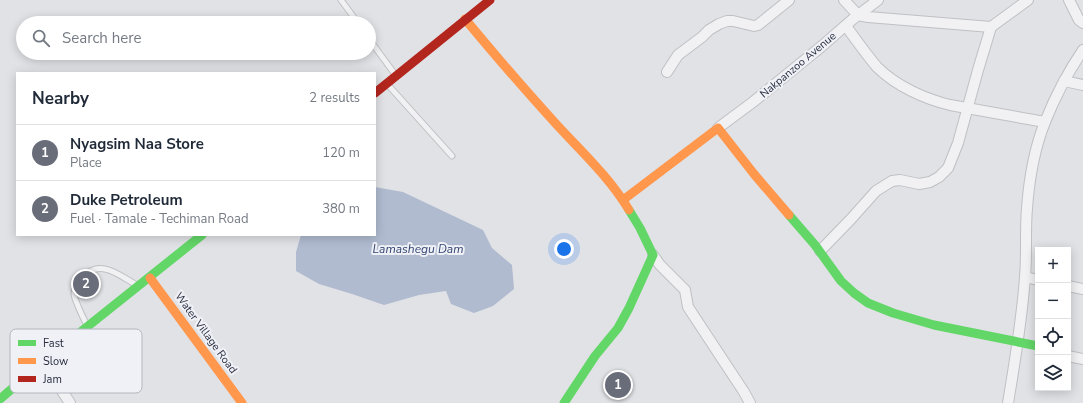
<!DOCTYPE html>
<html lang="en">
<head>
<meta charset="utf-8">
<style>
  :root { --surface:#fff; --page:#f6f6f7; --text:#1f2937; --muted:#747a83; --line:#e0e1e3; --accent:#696c79 }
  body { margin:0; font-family:"Nunito Sans",sans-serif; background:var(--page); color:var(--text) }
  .controls { position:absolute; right:12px; bottom:12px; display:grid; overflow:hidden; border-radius:0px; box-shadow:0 2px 10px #0003 }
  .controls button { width:36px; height:36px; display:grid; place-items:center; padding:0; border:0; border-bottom:1px solid var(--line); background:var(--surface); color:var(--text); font:20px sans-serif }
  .you { position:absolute; left:564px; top:249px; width:14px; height:14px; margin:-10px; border:3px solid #fff; border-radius:50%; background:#1a73e8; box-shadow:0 0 0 6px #1a73e833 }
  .badge { display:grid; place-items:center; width:26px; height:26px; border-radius:50%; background:var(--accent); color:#fff; font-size:13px; font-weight:700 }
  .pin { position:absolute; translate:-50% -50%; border:2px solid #fff; box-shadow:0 1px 4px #0006 }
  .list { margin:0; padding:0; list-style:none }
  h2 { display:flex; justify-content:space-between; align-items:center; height:52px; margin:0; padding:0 16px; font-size:17px }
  h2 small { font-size:13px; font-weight:400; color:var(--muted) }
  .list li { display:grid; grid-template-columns:26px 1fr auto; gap:12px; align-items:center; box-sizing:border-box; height:56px; padding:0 16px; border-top:1px solid var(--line) }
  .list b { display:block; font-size:15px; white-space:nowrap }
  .list p { margin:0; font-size:13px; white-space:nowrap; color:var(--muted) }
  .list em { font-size:13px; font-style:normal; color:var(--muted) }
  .icon { flex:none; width:22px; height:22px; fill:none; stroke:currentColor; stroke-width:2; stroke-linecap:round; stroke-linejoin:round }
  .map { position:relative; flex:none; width:1083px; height:403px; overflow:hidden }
  .search { position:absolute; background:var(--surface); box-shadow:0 2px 10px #0003; left:16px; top:16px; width:360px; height:44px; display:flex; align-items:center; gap:10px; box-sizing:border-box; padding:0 14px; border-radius:22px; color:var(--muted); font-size:15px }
  .panel { position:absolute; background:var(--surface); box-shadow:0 2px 10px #0003; left:16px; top:72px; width:360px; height:164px; border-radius:0px }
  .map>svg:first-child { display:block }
</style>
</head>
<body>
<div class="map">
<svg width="1083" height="403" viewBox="0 0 1083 403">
  <rect width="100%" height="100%" fill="#e1e2e6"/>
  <polygon fill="#b0bbd0" points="375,187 403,192 483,230 492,248 512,265 514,289 493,306 474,313 451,304 446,291 419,295 384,305 352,294 319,284 296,271 296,252 301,235 375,235"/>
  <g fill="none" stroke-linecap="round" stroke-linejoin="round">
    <g stroke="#bfc0c4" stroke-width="7">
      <g id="lane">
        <polyline points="341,0 358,23"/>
        <polyline points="369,39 394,73"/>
        <polyline points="389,86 452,156"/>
        <path d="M86,323c-3,-5 -12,-25 -12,-29 0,-6 4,-12 8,-17 19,-18 35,-3 53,7"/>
      </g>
    </g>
    <g stroke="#bfc0c4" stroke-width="12">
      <g id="street">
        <polyline points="844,0 858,15 868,17 991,27 1028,0"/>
        <polyline points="1069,0 1079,20 1083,23"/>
        <path d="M846,26c10,14 20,28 31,41 19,19 48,32 73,38l95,17"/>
        <polyline points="667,72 678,55 702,37 709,30 719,24 727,21 733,21 754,26 758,25 789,0"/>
        <polyline points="1064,81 1083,85"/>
        <polyline points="718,128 753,102 822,46 853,19 878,0"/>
        <polyline points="820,251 851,219 876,191 892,181 900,180 919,184 930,182 939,177 948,168 958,143 978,70 991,27"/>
        <polyline points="653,255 660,265 685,290 688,307 744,392 750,403"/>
        <polyline points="1025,277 1038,280"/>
        <polyline points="1068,286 1083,289"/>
        <polyline points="1068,356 1083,359"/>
        <polyline points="43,362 70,403"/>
        <path d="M1008,403c7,-42 14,-83 17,-126 2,-23 0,-46 2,-69 2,-27 8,-61 18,-86 10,-25 23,-50 38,-72"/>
      </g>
    </g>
    <use href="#lane" stroke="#f1f1f3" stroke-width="5"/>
    <use href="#street" stroke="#f1f1f3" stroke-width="10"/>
    <g stroke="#63d668" stroke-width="9">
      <polyline points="789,215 815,245 841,281 854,293 868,303 893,313 934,325 1038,346"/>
      <polyline points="0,399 43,362 202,235"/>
      <polyline points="564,403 595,356 618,328 629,308 653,255 640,228 629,210"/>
    </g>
    <g stroke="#ff974d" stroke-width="9">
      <path d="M465,19c30,36 60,71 92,106 25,27 53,53 72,85"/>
      <polyline points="623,200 718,128 754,174 789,215"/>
      <polyline points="150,278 242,403"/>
    </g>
    <polyline stroke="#b3261e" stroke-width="9" points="375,93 490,0"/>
  </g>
  <g text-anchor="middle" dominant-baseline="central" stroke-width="4" stroke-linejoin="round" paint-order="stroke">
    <g font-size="11" fill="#292d3f" stroke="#eff1f6">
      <text transform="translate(798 65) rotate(-40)">Nakpanzoo Avenue</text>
      <text transform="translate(206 333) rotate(54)">Water Village Road</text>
    </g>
    <g font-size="12" font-style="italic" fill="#344672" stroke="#eff1f6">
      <text x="418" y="249">Lamashegu Dam</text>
    </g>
  </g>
  <rect x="10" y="329" width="132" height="64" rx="6" fill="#eff1f6" stroke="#b4b6bf" stroke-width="1"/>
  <rect x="18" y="340" width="18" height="6" fill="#63d668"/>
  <rect x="18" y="358" width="18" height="6" fill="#ff974d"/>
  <rect x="18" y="376" width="18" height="6" fill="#b3261e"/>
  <g font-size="11" fill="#292d3f">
    <text x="43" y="347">Fast</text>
    <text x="43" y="365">Slow</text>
    <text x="43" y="383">Jam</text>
  </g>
</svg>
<div class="controls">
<button>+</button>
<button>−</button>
<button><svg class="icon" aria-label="locate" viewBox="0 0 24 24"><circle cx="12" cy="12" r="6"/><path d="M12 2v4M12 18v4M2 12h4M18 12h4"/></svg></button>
<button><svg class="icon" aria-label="layers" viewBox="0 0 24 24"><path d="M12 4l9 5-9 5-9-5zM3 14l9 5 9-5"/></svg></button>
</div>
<div class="you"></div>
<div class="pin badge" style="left:618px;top:385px">1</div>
<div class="pin badge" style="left:86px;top:284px">2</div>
<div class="search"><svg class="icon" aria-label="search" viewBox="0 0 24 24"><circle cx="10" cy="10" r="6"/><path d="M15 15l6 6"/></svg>Search here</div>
<section class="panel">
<h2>Nearby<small>2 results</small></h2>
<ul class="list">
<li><span class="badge">1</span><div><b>Nyagsim Naa Store</b><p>Place</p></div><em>120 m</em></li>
<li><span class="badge">2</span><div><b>Duke Petroleum</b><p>Fuel · Tamale - Techiman Road</p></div><em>380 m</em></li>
</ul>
</section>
</div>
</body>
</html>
